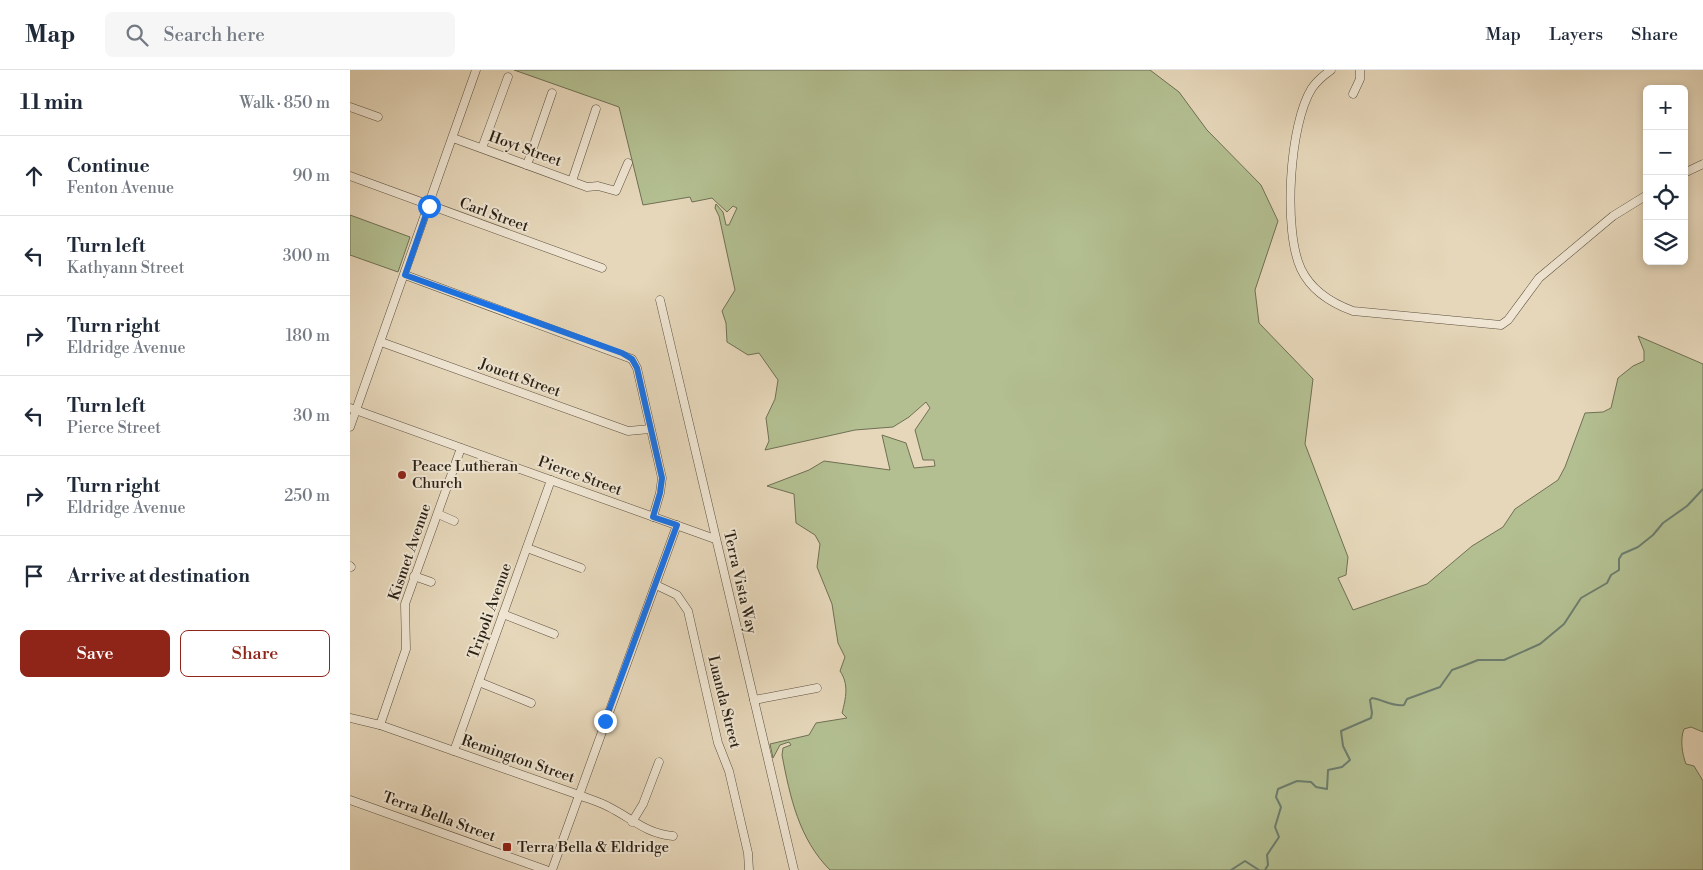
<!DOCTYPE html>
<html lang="en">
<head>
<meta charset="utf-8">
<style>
  :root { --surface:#fff; --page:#f6f6f7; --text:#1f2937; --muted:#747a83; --line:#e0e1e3; --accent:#8f2418 }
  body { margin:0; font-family:"Libre Bodoni",serif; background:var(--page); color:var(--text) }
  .controls { position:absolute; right:15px; top:15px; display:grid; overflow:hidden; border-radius:8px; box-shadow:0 2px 8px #0003 }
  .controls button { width:45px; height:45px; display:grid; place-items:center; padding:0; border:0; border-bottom:1px solid var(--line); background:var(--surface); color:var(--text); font:25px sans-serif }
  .stop { position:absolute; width:15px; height:15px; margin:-11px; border:4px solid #1a73e8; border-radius:50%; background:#fff }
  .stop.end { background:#1a73e8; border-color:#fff; box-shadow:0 1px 5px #0008 }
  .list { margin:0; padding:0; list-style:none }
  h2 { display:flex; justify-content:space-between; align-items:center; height:65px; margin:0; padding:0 20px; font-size:21px }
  h2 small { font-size:16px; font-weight:400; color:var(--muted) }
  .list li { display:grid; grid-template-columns:32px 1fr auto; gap:15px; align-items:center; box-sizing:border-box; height:80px; padding:0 20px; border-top:1px solid var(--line) }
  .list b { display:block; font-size:19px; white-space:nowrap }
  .list p { margin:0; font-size:16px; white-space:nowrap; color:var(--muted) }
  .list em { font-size:16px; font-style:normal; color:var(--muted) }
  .actions { display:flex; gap:10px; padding:15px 20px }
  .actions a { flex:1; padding:11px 0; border:1px solid var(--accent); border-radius:8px; text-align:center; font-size:18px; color:var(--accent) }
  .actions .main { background:var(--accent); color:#fff }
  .icon { flex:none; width:28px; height:28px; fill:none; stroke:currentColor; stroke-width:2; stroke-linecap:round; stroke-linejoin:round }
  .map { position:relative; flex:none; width:1353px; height:800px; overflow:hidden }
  header { display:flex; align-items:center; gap:30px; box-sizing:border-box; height:70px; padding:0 25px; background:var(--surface); border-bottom:1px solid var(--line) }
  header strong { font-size:24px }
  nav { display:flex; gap:28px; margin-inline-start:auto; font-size:18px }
  .search { width:350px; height:45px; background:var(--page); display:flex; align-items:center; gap:12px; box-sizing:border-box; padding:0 18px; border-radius:8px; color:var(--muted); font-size:19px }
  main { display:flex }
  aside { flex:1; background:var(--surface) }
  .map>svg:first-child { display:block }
</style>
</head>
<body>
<header>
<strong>Map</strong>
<div class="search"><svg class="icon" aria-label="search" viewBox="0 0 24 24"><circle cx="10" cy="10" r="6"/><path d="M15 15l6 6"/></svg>Search here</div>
<nav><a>Map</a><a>Layers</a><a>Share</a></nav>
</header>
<main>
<aside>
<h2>11 min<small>Walk · 850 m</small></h2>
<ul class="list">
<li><svg class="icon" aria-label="ahead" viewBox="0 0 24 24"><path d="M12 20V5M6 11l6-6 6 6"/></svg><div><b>Continue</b><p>Fenton Avenue</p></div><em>90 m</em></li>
<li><svg class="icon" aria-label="left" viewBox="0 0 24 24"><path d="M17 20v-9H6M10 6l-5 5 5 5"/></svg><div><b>Turn left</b><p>Kathyann Street</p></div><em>300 m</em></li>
<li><svg class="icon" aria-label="right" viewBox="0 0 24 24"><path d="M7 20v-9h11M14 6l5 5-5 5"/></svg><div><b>Turn right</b><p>Eldridge Avenue</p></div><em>180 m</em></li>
<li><svg class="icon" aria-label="left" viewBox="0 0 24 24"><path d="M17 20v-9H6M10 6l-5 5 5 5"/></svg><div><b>Turn left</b><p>Pierce Street</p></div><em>30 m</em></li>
<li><svg class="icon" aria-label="right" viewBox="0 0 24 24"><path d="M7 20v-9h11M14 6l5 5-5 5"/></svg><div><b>Turn right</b><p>Eldridge Avenue</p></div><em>250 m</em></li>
<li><svg class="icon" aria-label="arrive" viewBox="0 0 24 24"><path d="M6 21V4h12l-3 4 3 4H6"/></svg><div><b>Arrive at destination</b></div></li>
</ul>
<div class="actions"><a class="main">Save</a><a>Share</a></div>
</aside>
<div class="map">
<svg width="1353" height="800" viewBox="0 0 1353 800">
  <rect width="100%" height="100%" fill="#e6d7ba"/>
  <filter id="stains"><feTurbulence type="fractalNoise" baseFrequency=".004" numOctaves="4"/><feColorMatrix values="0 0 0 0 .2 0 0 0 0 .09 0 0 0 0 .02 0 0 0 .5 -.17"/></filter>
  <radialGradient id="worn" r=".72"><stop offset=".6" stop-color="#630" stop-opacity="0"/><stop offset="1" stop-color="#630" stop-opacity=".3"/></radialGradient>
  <g fill="#b3bf91" stroke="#6f7054">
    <path d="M164,0h636l29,22 28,38 54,55 17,36 -23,69 4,33 54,56 -8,65 43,113 -2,18 -8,3 15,32 74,-26 45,-38 31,-19 12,-18 43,-29 7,-13 20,-54 18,-1 8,-4 7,-30 15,-12 11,-5v-10l-6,-15 65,28v368l-12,-5 -7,2c-4,10 -2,25 2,35l8,2 9,15v89h-873c-31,-31 -40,-73 -48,-115l1,-7 8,-3 -2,-3 -9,3 -7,13 -3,-14 39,-9 7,-12 31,-5 -5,-5c4,-15 7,-29 -2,-42l5,-14 -7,-14 -6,-39 -15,-37 3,-23 -5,-9 -19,-12 -2,-29 -27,-8 42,-16 15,-9 66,9 -8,-35 24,8 8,25 21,-2 -1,-6h-11l-8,-30 15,-22 -4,-6 -17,15 -16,10 -38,3 -90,20 4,-9 -3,-23 9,-19 3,-19 -19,-27 -11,2 -21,-13 -1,-19 -4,-12 13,-21 -16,-74 -4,-8 1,-4 7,8 3,13h3l8,-17 -4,-2 -6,6 -15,-14 -20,4 -2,-5 -47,8 -24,-98z"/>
    <polygon points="0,145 60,167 48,202 0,185"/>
  </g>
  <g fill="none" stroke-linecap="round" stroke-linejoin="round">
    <g stroke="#6c7d6e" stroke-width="2">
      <polyline points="881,800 895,791 909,800"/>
      <path d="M915,800l3,-5 -1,-10 12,-18 -4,-10 6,-20 -5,-10 2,-8 19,-8 14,1 5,5 11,2 1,-19 14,-3 8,-7 -7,-14 -2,-15 30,-13 1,-5 -2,-13 2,-2c12,2 21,9 32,7l3,-6 33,-12 12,-17 11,-4 15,-6h26l36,-16 24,-20 17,-26 26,-15 4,-8 8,-5v-11l3,-5 16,-7 15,-12 10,-12 24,-17 16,-17"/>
    </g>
    <g stroke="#5a4f3f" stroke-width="9">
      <g id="minor">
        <path d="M981,0c-7,5 -14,11 -19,18 -23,36 -29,143 -11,181 10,21 30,34 52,42l148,14 7,-5 31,-42 74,-62 34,-21"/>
        <polyline points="1003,24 1010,9 1010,0"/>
        <polyline points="0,37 28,47"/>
        <polyline points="103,68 237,117 248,116 266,121 278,93"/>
        <polyline points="132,78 158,7"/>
        <polyline points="177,95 202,23"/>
        <polyline points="1334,103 1353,94"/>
        <polyline points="0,106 252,198"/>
        <polyline points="222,111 246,39"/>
        <polyline points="55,205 282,289 287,298 312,408 310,423 303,447"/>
        <polyline points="310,230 444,800"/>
        <polyline points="31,272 278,361 300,359"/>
        <polyline points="0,338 365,469"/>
        <polyline points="0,357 126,0"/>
        <polyline points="88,444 104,451"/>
        <polyline points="177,478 231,498"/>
        <polyline points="0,496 1,497"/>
        <polyline points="64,506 81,512"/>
        <polyline points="306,515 327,525 338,541 368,673 379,701 398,783 399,800"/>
        <polyline points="153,544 204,564"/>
        <polyline points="129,612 181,633"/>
        <polyline points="404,630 467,618"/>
        <path d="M0,648l30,7 199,70c10,4 21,7 30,12 22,11 38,27 64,29"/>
        <polyline points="30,655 56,579 55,534 111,378"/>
        <polyline points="104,681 201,410"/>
        <polyline points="0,730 196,800"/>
        <polyline points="282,752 293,734 309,692"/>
        <polyline points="202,800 327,455"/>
      </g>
    </g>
    <use href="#minor" stroke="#efe5d2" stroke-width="8"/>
  </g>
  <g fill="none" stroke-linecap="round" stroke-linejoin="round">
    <polyline stroke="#1a73e8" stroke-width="6" points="79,136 55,205 272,283 282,289 287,298 312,408 310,423 303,447 327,455 255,651"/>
  </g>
  <g fill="#8f2418" stroke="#efe5d2" stroke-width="2">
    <circle cx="52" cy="405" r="5"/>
    <rect x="152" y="772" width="10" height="10" rx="2.5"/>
  </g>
  <g text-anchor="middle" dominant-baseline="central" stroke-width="4" stroke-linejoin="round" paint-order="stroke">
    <g font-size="15" fill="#2b2216" stroke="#efe5d2">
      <text transform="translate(175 79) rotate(20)">Hoyt Street</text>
      <text transform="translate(144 145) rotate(20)">Carl Street</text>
      <text transform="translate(170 308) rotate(20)">Jouett Street</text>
      <text transform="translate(230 406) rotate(20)">Pierce Street</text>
      <text transform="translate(60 482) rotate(-71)">Kismet Avenue</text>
      <text transform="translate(390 512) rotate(77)">Terra Vista Way</text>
      <text transform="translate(140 541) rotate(-70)">Tripoli Avenue</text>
      <text transform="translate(374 632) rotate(76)">Luanda Street</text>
      <text transform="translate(168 689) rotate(19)">Remington Street</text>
      <text transform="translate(89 747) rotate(20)">Terra Bella Street</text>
    </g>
    <g font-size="15" fill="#2b2216" stroke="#efe5d2" text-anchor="start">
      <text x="62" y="396">Peace Lutheran<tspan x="62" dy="17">Church</tspan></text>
      <text x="167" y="777">Terra Bella &amp; Eldridge</text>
    </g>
  </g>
  <rect width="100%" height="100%" filter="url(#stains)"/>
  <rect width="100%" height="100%" fill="url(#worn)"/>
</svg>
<div class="controls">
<button>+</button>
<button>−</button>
<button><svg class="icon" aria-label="locate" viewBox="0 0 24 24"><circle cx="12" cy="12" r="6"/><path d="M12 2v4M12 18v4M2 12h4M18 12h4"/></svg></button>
<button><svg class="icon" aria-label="layers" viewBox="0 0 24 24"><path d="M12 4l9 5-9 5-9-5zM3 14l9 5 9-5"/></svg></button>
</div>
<div class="stop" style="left:79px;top:136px"></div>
<div class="stop end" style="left:255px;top:651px"></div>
</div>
</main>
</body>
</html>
